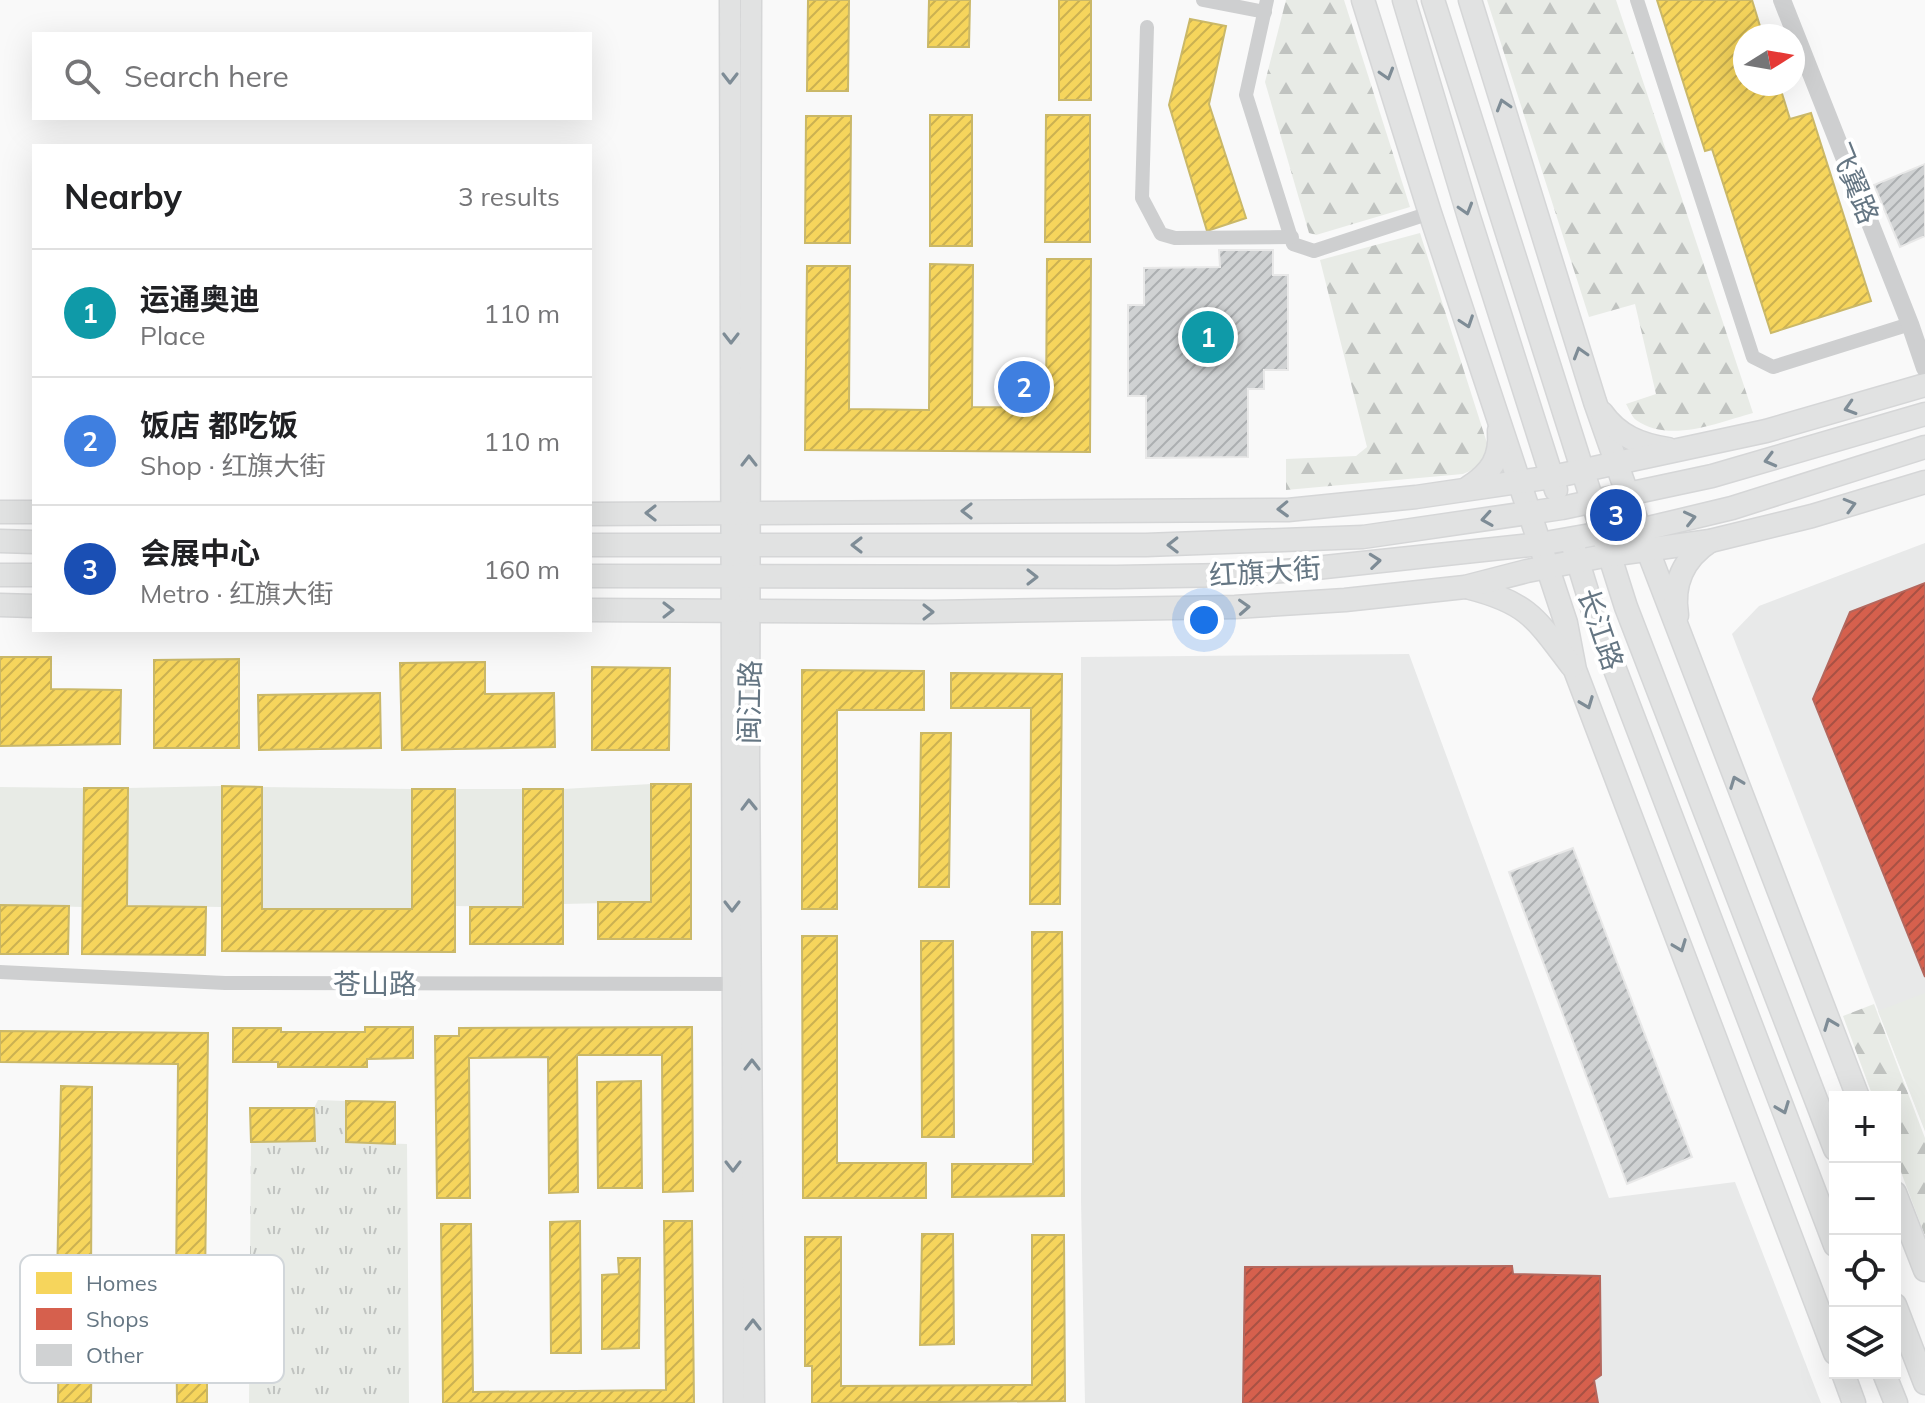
<!DOCTYPE html>
<html lang="en">
<head>
<meta charset="utf-8">
<style>
  :root { --surface:#fff; --page:#f2f2f2; --text:#202124; --muted:#757577; --line:#e0e0e0; --accent:#0b8043 }
  body { margin:0; font-family:Mulish,"Noto Sans SC",sans-serif; background:var(--page); color:var(--text) }
  .controls { position:absolute; right:24px; bottom:24px; display:grid; overflow:hidden; border-radius:0px; box-shadow:0 8px 32px #0002 }
  .controls button { width:72px; height:72px; display:grid; place-items:center; padding:0; border:0; border-bottom:2px solid var(--line); background:var(--surface); color:var(--text); font:40px sans-serif }
  .compass { position:absolute; left:1733px; top:24px; width:72px; height:72px; border-radius:50%; background:var(--surface); box-shadow:0 8px 32px #0002; rotate:79deg }
  .you { position:absolute; left:1204px; top:620px; width:28px; height:28px; margin:-20px; border:6px solid #fff; border-radius:50%; background:#1a73e8; box-shadow:0 0 0 12px #1a73e833 }
  .badge { display:grid; place-items:center; width:52px; height:52px; border-radius:50%; background:var(--accent); color:#fff; font-size:26px; font-weight:700 }
  .pin { position:absolute; translate:-50% -50%; border:4px solid #fff; box-shadow:0 2px 8px #0006 }
  .list { margin:0; padding:0; list-style:none }
  h2 { display:flex; justify-content:space-between; align-items:center; height:104px; margin:0; padding:0 32px; font-size:34px }
  h2 small { font-size:26px; font-weight:400; color:var(--muted) }
  .list li { display:grid; grid-template-columns:52px 1fr auto; gap:24px; align-items:center; box-sizing:border-box; height:128px; padding:0 32px; border-top:2px solid var(--line) }
  .list b { display:block; font-size:30px; white-space:nowrap }
  .list p { margin:0; font-size:26px; white-space:nowrap; color:var(--muted) }
  .list em { font-size:26px; font-style:normal; color:var(--muted) }
  .icon { flex:none; width:44px; height:44px; fill:none; stroke:currentColor; stroke-width:2; stroke-linecap:round; stroke-linejoin:round }
  .map { position:relative; flex:none; width:1925px; height:1403px; overflow:hidden }
  .search { position:absolute; background:var(--surface); box-shadow:0 8px 32px #0002; left:32px; top:32px; width:560px; height:88px; display:flex; align-items:center; gap:20px; box-sizing:border-box; padding:0 28px; border-radius:0px; color:var(--muted); font-size:30px }
  .panel { position:absolute; background:var(--surface); box-shadow:0 8px 32px #0002; left:32px; top:144px; width:560px; height:488px; border-radius:0px }
  .map>svg:first-child { display:block }
</style>
</head>
<body>
<div class="map">
<svg width="1925" height="1403" viewBox="0 0 1925 1403">
  <defs>
    <pattern id="forest-firs" width="22" height="20" patternUnits="userSpaceOnUse" patternTransform="scale(2)"><rect width="22" height="20" fill="#e8ebe6"/><path d="M5 1l3.5 6h-7zM16 11l3.5 6h-7z" fill="#c0c3c0"/></pattern>
    <pattern id="park-tufts" width="24" height="20" patternUnits="userSpaceOnUse" patternTransform="scale(2)"><rect width="24" height="20" fill="#e8ebe6"/><path d="M3 7l-1-3M5 7V3M7 7l1-3M15 17l-1-3M17 17v-4M19 17l1-3" fill="none" stroke="#c0c3c0"/></pattern>
    <pattern id="homes-hatch" width="6" height="6" patternUnits="userSpaceOnUse" patternTransform="scale(2)"><rect width="6" height="6" fill="#f6d55c"/><path d="M-1 1l2-2M0 6l6-6M5 7l2-2" fill="none" stroke="#cbb151"/></pattern>
    <pattern id="shops-hatch" width="6" height="6" patternUnits="userSpaceOnUse" patternTransform="scale(2)"><rect width="6" height="6" fill="#d6604d"/><path d="M-1 1l2-2M0 6l6-6M5 7l2-2" fill="none" stroke="#a85144"/></pattern>
    <pattern id="building-hatch" width="6" height="6" patternUnits="userSpaceOnUse" patternTransform="scale(2)"><rect width="6" height="6" fill="#d0d2d3"/><path d="M-1 1l2-2M0 6l6-6M5 7l2-2" fill="none" stroke="#acafb1"/></pattern>
  </defs>
  <rect width="100%" height="100%" fill="#f9f9f9"/>
  <g fill="#e8e9e9">
    <polygon points="1925,543 1925,1131 1732,634 1759,606"/>
    <polygon points="1409,654 1609,1198 1735,1182 1821,1403 1085,1403 1081,1201 1081,657"/>
  </g>
  <g fill="url(#forest-firs)">
    <polygon points="1286,0 1344,0 1410,207 1316,235 1309,233 1265,82"/>
    <path d="M1487,0h129l137,413c-34,9 -83,31 -117,7 -4,-3 -7,-11 -10,-16l30,-10 -21,-90 -46,13z"/>
    <path d="M1420,233l67,210c-2,17 -9,25 -24,31l-177,16v-31l70,-3 11,-9 -47,-187z"/>
    <polygon points="1874,1004 1925,1138 1925,1236 1895,1156 1895,1097 1873,1097 1843,1016"/>
  </g>
  <polygon fill="url(#park-tufts)" points="318,1100 346,1101 346,1142 407,1144 409,1403 249,1403 251,1142 315,1141 314,1108"/>
  <g fill="#e8ebe6">
    <polygon points="651,784 651,902 563,904 563,789"/>
    <polygon points="222,786 222,907 127,906 128,788"/>
    <polygon points="0,787 84,788 83,907 0,905"/>
    <polygon points="262,787 412,789 412,909 262,909"/>
    <polygon points="455,789 523,789 523,907 455,906"/>
    <polygon points="1925,993 1925,1131 1878,1011"/>
  </g>
  <g fill="url(#homes-hatch)" stroke="#cab868" stroke-width="2">
    <polygon points="808,0 849,0 848,91 807,91"/>
    <polygon points="929,0 970,0 969,47 928,47"/>
    <rect x="1059" y="0" width="32" height="100"/>
    <polygon points="1657,0 1752,0 1763,36 1745,36 1745,84 1779,84 1790,119 1811,113 1871,301 1771,333 1712,149 1705,151"/>
    <polygon points="1190,19 1226,26 1209,104 1246,218 1207,231 1169,105"/>
    <rect x="930" y="115" width="42" height="131"/>
    <polygon points="1046,115 1090,115 1090,242 1045,242"/>
    <polygon points="806,116 851,116 850,243 805,243"/>
    <polygon points="1047,259 1091,259 1090,452 805,450 807,266 850,266 849,409 929,410 930,264 973,265 972,407 1046,408"/>
    <polygon points="0,657 51,657 51,689 121,690 120,744 0,746"/>
    <polygon points="239,659 239,748 154,748 154,660"/>
    <polygon points="485,662 485,694 554,693 555,747 402,750 400,663"/>
    <polygon points="592,667 670,668 669,750 592,750"/>
    <polygon points="802,670 924,671 924,710 837,710 837,909 802,909"/>
    <polygon points="951,673 1062,674 1060,904 1030,904 1031,708 951,708"/>
    <polygon points="380,693 381,748 259,750 258,695"/>
    <polygon points="921,733 951,733 949,887 919,887"/>
    <polygon points="651,784 691,784 691,939 598,939 598,902 651,902"/>
    <polygon points="222,786 262,787 262,909 412,909 412,789 455,789 455,952 222,951"/>
    <polygon points="84,788 128,788 127,906 206,907 205,955 82,954"/>
    <polygon points="523,789 563,789 563,944 470,944 470,907 523,907"/>
    <polygon points="0,905 69,906 68,954 0,954"/>
    <polygon points="1032,932 1062,932 1064,1196 952,1197 952,1164 1033,1164"/>
    <polygon points="802,936 837,936 837,1163 926,1163 926,1198 803,1198"/>
    <polygon points="921,941 953,941 954,1137 922,1137"/>
    <polygon points="365,1027 413,1027 413,1058 367,1059 367,1067 278,1067 278,1062 233,1062 233,1028 281,1028 281,1032 365,1032"/>
    <polygon points="692,1027 693,1191 663,1192 662,1055 577,1055 578,1192 549,1193 548,1057 469,1058 470,1198 437,1198 435,1036 459,1036 459,1028"/>
    <polygon points="0,1031 208,1033 205,1286 176,1285 178,1064 0,1062"/>
    <polygon points="641,1081 642,1188 598,1188 597,1082"/>
    <polygon points="61,1086 92,1087 91,1282 57,1281"/>
    <polygon points="346,1101 395,1102 395,1144 346,1142"/>
    <polygon points="250,1108 314,1108 315,1141 251,1142"/>
    <polygon points="580,1221 581,1353 551,1353 550,1222"/>
    <polygon points="664,1221 692,1221 694,1403 443,1403 441,1224 471,1224 473,1392 666,1390"/>
    <polygon points="922,1234 953,1234 954,1344 920,1345"/>
    <polygon points="1032,1235 1064,1235 1065,1401 812,1403 812,1366 805,1366 805,1237 841,1237 841,1386 1032,1385"/>
    <polygon points="618,1258 640,1258 639,1348 602,1349 602,1275 619,1274"/>
    <polygon points="59,1311 92,1311 91,1403 58,1403"/>
    <polygon points="176,1314 207,1315 207,1403 177,1403"/>
  </g>
  <g fill="url(#shops-hatch)" stroke="#b4675d" stroke-width="2">
    <polygon points="1925,583 1925,977 1813,699 1850,612"/>
    <polygon points="1512,1266 1513,1274 1600,1276 1601,1375 1594,1380 1598,1403 1243,1403 1245,1267"/>
  </g>
  <g fill="url(#building-hatch)" stroke="#e8e8e8" stroke-width="2">
    <polygon points="1925,164 1925,236 1900,247 1874,185"/>
    <polygon points="1219,250 1273,250 1273,275 1288,275 1288,370 1264,370 1264,389 1248,389 1248,457 1146,458 1146,396 1128,396 1128,305 1144,305 1144,268 1220,267"/>
    <polygon points="1573,848 1692,1157 1627,1184 1509,872"/>
  </g>
  <g fill="none" stroke-linecap="round" stroke-linejoin="round">
    <g stroke="#d5d6d7" stroke-width="23">
      <g id="secondary">
        <polyline points="730,0 734,1403"/>
        <polyline points="751,0 749,762 754,1403"/>
      </g>
    </g>
    <g stroke="#d5d6d7" stroke-width="25">
      <g id="primary">
        <polyline points="1363,0 1430,213 1566,623 1575,670 1835,1353"/>
        <polyline points="1404,0 1469,217 1556,490"/>
        <polyline points="1433,0 1626,607 1835,1149"/>
        <polyline points="1470,0 1595,402 1640,530 1858,1097"/>
        <path d="M1602,413c16,23 39,32 66,36"/>
        <path d="M1469,487c22,-14 32,-29 30,-56"/>
        <polyline points="0,512 34,512"/>
        <polyline points="590,514 1288,510 1416,497 1552,477 1766,431 1925,385"/>
        <polyline points="0,541 34,542"/>
        <polyline points="590,545 1146,545 1363,537 1562,508 1712,476 1925,414"/>
        <polyline points="1574,549 1595,617 1835,1245"/>
        <polyline points="0,575 34,575"/>
        <polyline points="590,576 1116,577 1231,575 1297,570 1540,544 1602,533 1640,530 1732,508 1925,447"/>
        <path d="M1470,588c59,15 67,32 102,78"/>
        <polyline points="0,605 34,606"/>
        <polyline points="590,610 932,612 1235,607 1345,600 1465,587 1527,571 1609,555 1710,541 1812,516 1925,482"/>
        <path d="M1677,615c-5,-31 7,-57 33,-74"/>
        <polyline points="1895,1193 1925,1270"/>
        <polyline points="1895,1305 1925,1383"/>
        <polyline points="1843,1373 1854,1403"/>
        <polyline points="1884,1373 1896,1403"/>
      </g>
    </g>
    <g stroke="#cecfd0" stroke-width="14">
      <polyline points="1203,0 1265,12"/>
      <polyline points="1267,0 1246,95 1293,244 1314,251 1430,213"/>
      <polyline points="1637,0 1753,357 1773,367 1910,324"/>
      <polyline points="1147,27 1142,198 1161,234 1175,238 1292,237"/>
      <polyline points="0,972 225,983 739,984"/>
    </g>
    <polyline stroke="#cecfd0" stroke-width="18" points="1782,0 1910,324 1925,368"/>
    <use href="#secondary" stroke="#e1e2e2" stroke-width="20"/>
    <use href="#primary" stroke="#e1e2e2" stroke-width="22"/>
  </g>
  <defs><path id="oneway-chevron" d="M-2-3.5L2.5 0L-2 3.5" fill="none" stroke-width="1.6" stroke-linecap="round" stroke-linejoin="round" transform="scale(2)"/></defs>
  <g stroke="#7e8c96">
    <use href="#oneway-chevron" transform="translate(1387 74) rotate(73)"/>
    <use href="#oneway-chevron" transform="translate(730 78) rotate(90)"/>
    <use href="#oneway-chevron" transform="translate(1503 105) rotate(-107)"/>
    <use href="#oneway-chevron" transform="translate(1466 209) rotate(73)"/>
    <use href="#oneway-chevron" transform="translate(1467 322) rotate(71)"/>
    <use href="#oneway-chevron" transform="translate(731 338) rotate(90)"/>
    <use href="#oneway-chevron" transform="translate(1580 353) rotate(-107)"/>
    <use href="#oneway-chevron" transform="translate(1850 408) rotate(163)"/>
    <use href="#oneway-chevron" transform="translate(1770 460) rotate(165)"/>
    <use href="#oneway-chevron" transform="translate(749 461) rotate(-90)"/>
    <use href="#oneway-chevron" transform="translate(1850 505) rotate(-16)"/>
    <use href="#oneway-chevron" transform="translate(1283 509) rotate(178)"/>
    <use href="#oneway-chevron" transform="translate(967 511) rotate(180)"/>
    <use href="#oneway-chevron" transform="translate(651 513) rotate(180)"/>
    <use href="#oneway-chevron" transform="translate(1690 518) rotate(-13)"/>
    <use href="#oneway-chevron" transform="translate(1487 519) rotate(171)"/>
    <use href="#oneway-chevron" transform="translate(857 545) rotate(-180)"/>
    <use href="#oneway-chevron" transform="translate(1173 545) rotate(179)"/>
    <use href="#oneway-chevron" transform="translate(1375 561) rotate(-6)"/>
    <use href="#oneway-chevron" transform="translate(1032 577)"/>
    <use href="#oneway-chevron" transform="translate(1244 607) rotate(-3)"/>
    <use href="#oneway-chevron" transform="translate(668 610)"/>
    <use href="#oneway-chevron" transform="translate(928 612)"/>
    <use href="#oneway-chevron" transform="translate(1587 703) rotate(69)"/>
    <use href="#oneway-chevron" transform="translate(1736 782) rotate(-111)"/>
    <use href="#oneway-chevron" transform="translate(749 805) rotate(-91)"/>
    <use href="#oneway-chevron" transform="translate(732 906) rotate(90)"/>
    <use href="#oneway-chevron" transform="translate(1680 946) rotate(69)"/>
    <use href="#oneway-chevron" transform="translate(1830 1024) rotate(-111)"/>
    <use href="#oneway-chevron" transform="translate(752 1065) rotate(-90)"/>
    <use href="#oneway-chevron" transform="translate(1783 1108) rotate(69)"/>
    <use href="#oneway-chevron" transform="translate(733 1166) rotate(90)"/>
    <use href="#oneway-chevron" transform="translate(753 1325) rotate(-90)"/>
  </g>
  <g text-anchor="middle" dominant-baseline="central" stroke-width="8" stroke-linejoin="round" paint-order="stroke">
    <g font-size="28" fill="#657683" stroke="#fff">
      <text transform="translate(1855 183) rotate(68)">飞翼路</text>
      <text transform="translate(1265 571) rotate(-4)">红旗大街</text>
      <text transform="translate(1601 629) rotate(71)">长江路</text>
      <text transform="translate(749 702) rotate(-89)">闽江路</text>
      <text x="375" y="983">苍山路</text>
    </g>
  </g>
  <rect x="20" y="1255" width="264" height="128" rx="12" fill="#fff" stroke="#d1d6da" stroke-width="2"/>
  <rect x="36" y="1272" width="36" height="22" fill="#f6d55c"/>
  <rect x="36" y="1308" width="36" height="22" fill="#d6604d"/>
  <rect x="36" y="1344" width="36" height="22" fill="#d0d2d3"/>
  <g font-size="22" fill="#657683">
    <text x="86" y="1291">Homes</text>
    <text x="86" y="1327">Shops</text>
    <text x="86" y="1363">Other</text>
  </g>
</svg>
<div class="controls">
<button>+</button>
<button>−</button>
<button><svg class="icon" aria-label="locate" viewBox="0 0 24 24"><circle cx="12" cy="12" r="6"/><path d="M12 2v4M12 18v4M2 12h4M18 12h4"/></svg></button>
<button><svg class="icon" aria-label="layers" viewBox="0 0 24 24"><path d="M12 4l9 5-9 5-9-5zM3 14l9 5 9-5"/></svg></button>
</div>
<svg class="compass" viewBox="-18 -18 36 36"><path d="M0-13l5 13h-10z" fill="#e53935"/><path d="M0 13l5-13h-10z" fill="#757577"/></svg>
<div class="you"></div>
<div class="pin badge" style="left:1208px;top:337px;background:#0f9aa8">1</div>
<div class="pin badge" style="left:1024px;top:387px;background:#3f7fe0">2</div>
<div class="pin badge" style="left:1616px;top:515px;background:#1a4fb4">3</div>
<div class="search"><svg class="icon" aria-label="search" viewBox="0 0 24 24"><circle cx="10" cy="10" r="6"/><path d="M15 15l6 6"/></svg>Search here</div>
<section class="panel">
<h2>Nearby<small>3 results</small></h2>
<ul class="list">
<li><span class="badge" style="background:#0f9aa8">1</span><div><b>运通奥迪</b><p>Place</p></div><em>110 m</em></li>
<li><span class="badge" style="background:#3f7fe0">2</span><div><b>饭店 都吃饭</b><p>Shop · 红旗大街</p></div><em>110 m</em></li>
<li><span class="badge" style="background:#1a4fb4">3</span><div><b>会展中心</b><p>Metro · 红旗大街</p></div><em>160 m</em></li>
</ul>
</section>
</div>
</body>
</html>
